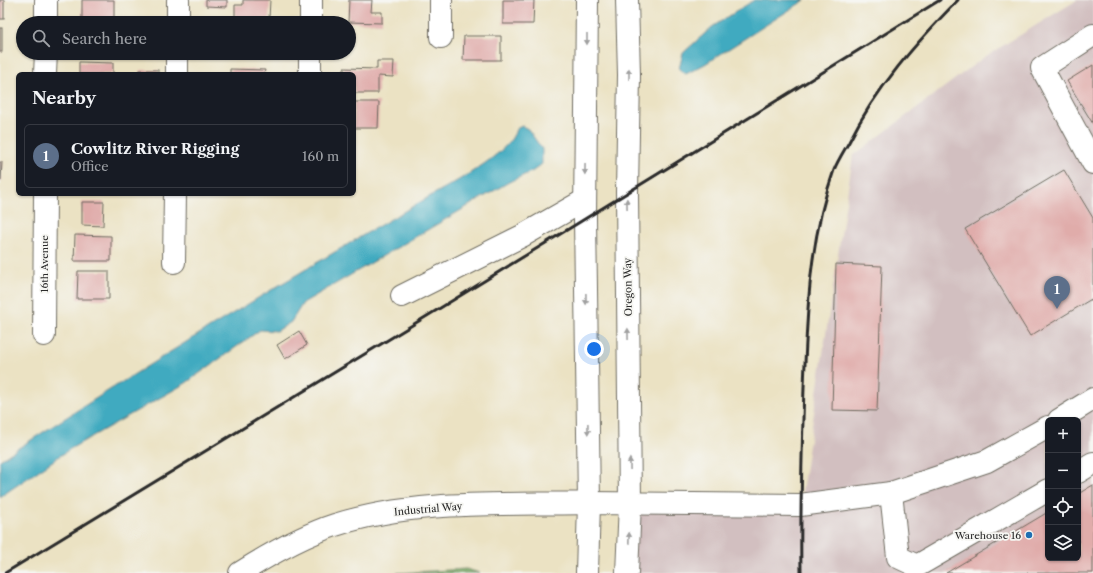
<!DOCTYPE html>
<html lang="en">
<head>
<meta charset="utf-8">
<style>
  :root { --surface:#171b24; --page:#242831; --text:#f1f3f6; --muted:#9ea1a6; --line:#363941; --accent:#2563eb }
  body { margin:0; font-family:"Libre Caslon Text",serif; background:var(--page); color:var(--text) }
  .controls { position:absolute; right:12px; bottom:12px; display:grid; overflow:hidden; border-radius:6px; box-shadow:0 1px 3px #0004 }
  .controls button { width:36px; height:36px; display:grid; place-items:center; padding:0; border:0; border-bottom:1px solid var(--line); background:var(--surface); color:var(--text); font:20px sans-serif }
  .you { position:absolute; left:594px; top:349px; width:14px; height:14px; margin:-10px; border:3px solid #fff; border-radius:50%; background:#1a73e8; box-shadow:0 0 0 6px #1a73e833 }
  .badge { display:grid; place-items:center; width:26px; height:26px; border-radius:50%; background:var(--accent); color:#fff; font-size:13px; font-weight:700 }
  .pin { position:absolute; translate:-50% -33px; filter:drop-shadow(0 1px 2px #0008) }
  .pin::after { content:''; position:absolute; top:21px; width:14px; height:12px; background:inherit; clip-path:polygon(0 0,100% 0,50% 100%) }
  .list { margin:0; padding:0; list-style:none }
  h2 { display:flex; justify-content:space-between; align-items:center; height:52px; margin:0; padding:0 16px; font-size:17px }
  h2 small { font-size:13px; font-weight:400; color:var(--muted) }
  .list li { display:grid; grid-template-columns:26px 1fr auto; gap:12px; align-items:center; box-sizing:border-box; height:64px; margin:0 8px 8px; padding:0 8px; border:1px solid var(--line); border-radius:6px }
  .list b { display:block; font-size:15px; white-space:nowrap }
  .list p { margin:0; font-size:13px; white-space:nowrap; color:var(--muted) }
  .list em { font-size:13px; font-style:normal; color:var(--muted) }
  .icon { flex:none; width:22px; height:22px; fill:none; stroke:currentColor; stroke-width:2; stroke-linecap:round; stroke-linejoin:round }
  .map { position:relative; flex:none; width:1093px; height:573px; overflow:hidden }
  .search { position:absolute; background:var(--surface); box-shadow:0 1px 3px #0004; left:16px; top:16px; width:340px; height:44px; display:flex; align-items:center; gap:10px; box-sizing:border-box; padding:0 14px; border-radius:22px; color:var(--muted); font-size:15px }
  .panel { position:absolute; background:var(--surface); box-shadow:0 1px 3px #0004; left:16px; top:72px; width:340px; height:124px; border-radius:6px }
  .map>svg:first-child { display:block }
</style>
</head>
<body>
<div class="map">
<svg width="1093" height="573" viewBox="0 0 1093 573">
  <rect width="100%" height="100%" fill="#f6f6f2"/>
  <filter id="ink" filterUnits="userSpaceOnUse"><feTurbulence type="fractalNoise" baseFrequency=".025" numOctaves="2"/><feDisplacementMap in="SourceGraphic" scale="8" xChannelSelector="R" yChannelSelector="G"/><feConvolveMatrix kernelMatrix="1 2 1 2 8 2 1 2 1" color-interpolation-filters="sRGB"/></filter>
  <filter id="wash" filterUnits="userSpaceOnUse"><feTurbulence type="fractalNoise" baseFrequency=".012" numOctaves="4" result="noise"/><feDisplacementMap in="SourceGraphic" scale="16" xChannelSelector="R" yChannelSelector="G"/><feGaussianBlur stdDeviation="0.9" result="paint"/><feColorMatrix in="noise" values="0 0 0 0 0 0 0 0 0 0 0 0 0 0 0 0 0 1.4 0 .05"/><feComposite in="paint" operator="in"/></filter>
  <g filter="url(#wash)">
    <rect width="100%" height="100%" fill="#ebe2c3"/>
    <path fill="#d2bfc0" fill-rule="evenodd" d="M1077,0h16v573h-464l1,-70 170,2 53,-349 130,-98zM1048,420h30v138h-30z"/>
    <polygon fill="#78a963" stroke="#526a47" points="466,569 480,573 397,573"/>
    <g fill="#41aac0" stroke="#366a76">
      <polygon points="754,0 805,0 705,64 686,74 679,69 683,53 712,27"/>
      <path d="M522,126l6,3 14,20v15l-9,7 -24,11 -206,121 -12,19 -14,9 -17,-1 -74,53 -116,66 -70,48v-37c140,-91 283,-179 427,-262 22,-13 84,-44 89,-69z"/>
    </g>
    <g id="blocks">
      <g fill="#e0acaa">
        <rect x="0" y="0" width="4" height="19"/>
        <polygon points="82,0 114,0 114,20 82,19"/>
        <polygon points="206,0 227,0 227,7 206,6"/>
        <polygon points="243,0 270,0 269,19 235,18 235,5 243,5"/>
        <polygon points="349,0 372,0 371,12 382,12 382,23 348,22"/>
        <polygon points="503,0 534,0 533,24 503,24"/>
        <rect x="0" y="28" width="2" height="24"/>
        <polygon points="464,36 501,36 501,60 463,60"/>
        <polygon points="182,53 201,53 201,57 182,56"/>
        <polygon points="377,61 394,61 393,77 378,76 378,93 354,93 354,74 344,74 344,68 377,69"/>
        <polygon points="79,62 113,63 113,74 79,74"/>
        <polygon points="1093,65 1093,124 1067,81"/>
        <polygon points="230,69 265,70 264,74 230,74"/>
        <rect x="140" y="70" width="18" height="4"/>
        <polygon points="354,102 379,102 378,128 354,128"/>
        <polygon points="0,162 2,162 1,181 0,181"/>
        <polygon points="1064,170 1093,218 1093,298 1030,336 965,229"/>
        <polygon points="82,202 104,202 103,226 82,225"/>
        <polygon points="75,235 111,236 111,261 74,261"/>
        <polygon points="836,264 882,266 877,411 832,410"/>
        <polygon points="78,271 109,271 109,299 77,299"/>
        <polygon points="299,331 307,345 285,359 277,345"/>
        <polygon points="1093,485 1093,573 946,573 1048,512 1048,558 1078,558 1078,494"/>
      </g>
    </g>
  </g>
  <g filter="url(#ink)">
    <use href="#blocks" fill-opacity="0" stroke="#6e6b60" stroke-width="1"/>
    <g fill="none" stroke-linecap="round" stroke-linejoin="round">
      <g stroke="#6e6b60" stroke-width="24">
        <g id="minor">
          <polyline points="46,23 46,0"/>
          <polyline points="178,23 178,0"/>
          <polyline points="311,23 311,0"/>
          <polyline points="1093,35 1042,68 1093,163"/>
          <polyline points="441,37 441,0"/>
          <polyline points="45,74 46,53"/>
          <polyline points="177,74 177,53"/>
          <polyline points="310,74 310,53"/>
          <polyline points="174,262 175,194"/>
          <polyline points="402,296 522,236 585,200"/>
          <polyline points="44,335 45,194"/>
          <polyline points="1078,472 1093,463"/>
          <polyline points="891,493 898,557 917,566 1048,490"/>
        </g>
      </g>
      <g stroke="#6e6b60" stroke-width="24">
        <g id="major">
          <polyline points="627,0 629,75 627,192 630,503"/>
          <path d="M240,573c30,-19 61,-37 95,-48 81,-26 170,-20 254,-22l-4,-285 2,-218"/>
        </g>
      </g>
      <g stroke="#6e6b60" stroke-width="24">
        <g id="highway">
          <polyline points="1059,420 1093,399"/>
          <polyline points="587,573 589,503 800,505 891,493 987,461 1048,427"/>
          <polyline points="627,573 630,503"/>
        </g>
      </g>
      <use href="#minor" stroke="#fff" stroke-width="22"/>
      <use href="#major" stroke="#fff" stroke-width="22"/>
      <use href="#highway" stroke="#fff" stroke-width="22"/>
      <g stroke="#2b2b2b" stroke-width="3">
        <polyline points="5,573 437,310 940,0"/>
        <path d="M801,573c-1,-62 1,-124 3,-186 3,-73 5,-148 30,-217 4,-10 10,-19 15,-28 27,-54 67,-99 109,-142"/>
      </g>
    </g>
    <defs><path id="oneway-solid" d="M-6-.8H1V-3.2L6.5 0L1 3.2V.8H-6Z"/></defs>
    <g fill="#a0a0a0">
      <use href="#oneway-solid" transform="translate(587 39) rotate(90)"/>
      <use href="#oneway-solid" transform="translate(629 74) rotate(-90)"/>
      <use href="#oneway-solid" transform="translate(585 169) rotate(91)"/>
      <use href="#oneway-solid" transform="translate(627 204) rotate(-91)"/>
      <use href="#oneway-solid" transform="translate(586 299) rotate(89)"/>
      <use href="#oneway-solid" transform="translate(628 334) rotate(-91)"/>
      <use href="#oneway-solid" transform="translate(588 429) rotate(89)"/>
      <use href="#oneway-solid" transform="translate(630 464) rotate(-91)"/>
      <use href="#oneway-solid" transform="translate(629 538) rotate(-88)"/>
    </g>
  </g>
  <circle fill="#1f6fb2" stroke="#f6f6f2" stroke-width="1.5" cx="1029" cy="535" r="4"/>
  <g text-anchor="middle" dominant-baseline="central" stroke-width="3.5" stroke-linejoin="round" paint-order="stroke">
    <g font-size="10" fill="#2b2b2b" stroke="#f6f6f2">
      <text transform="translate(44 264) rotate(-90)">16th Avenue</text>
      <text transform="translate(628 287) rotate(-91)">Oregon Way</text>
      <text transform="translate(428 509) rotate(-5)">Industrial Way</text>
    </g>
    <g font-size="10" fill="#2b2b2b" stroke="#f6f6f2" text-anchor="end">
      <text x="1021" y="535">Warehouse 16</text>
    </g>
  </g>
</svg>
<div class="controls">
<button>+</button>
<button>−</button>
<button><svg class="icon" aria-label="locate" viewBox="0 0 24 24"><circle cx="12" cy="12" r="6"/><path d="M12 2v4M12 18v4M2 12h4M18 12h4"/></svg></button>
<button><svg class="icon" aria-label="layers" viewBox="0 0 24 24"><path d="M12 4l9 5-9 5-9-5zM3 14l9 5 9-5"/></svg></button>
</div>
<div class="you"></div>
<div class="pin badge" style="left:1057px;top:309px;background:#5c6f8a">1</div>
<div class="search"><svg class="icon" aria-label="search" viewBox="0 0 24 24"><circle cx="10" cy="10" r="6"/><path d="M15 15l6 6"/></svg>Search here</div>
<section class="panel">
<h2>Nearby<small></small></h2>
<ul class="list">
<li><span class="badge" style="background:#5c6f8a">1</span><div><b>Cowlitz River Rigging</b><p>Office</p></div><em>160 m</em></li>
</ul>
</section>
</div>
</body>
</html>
